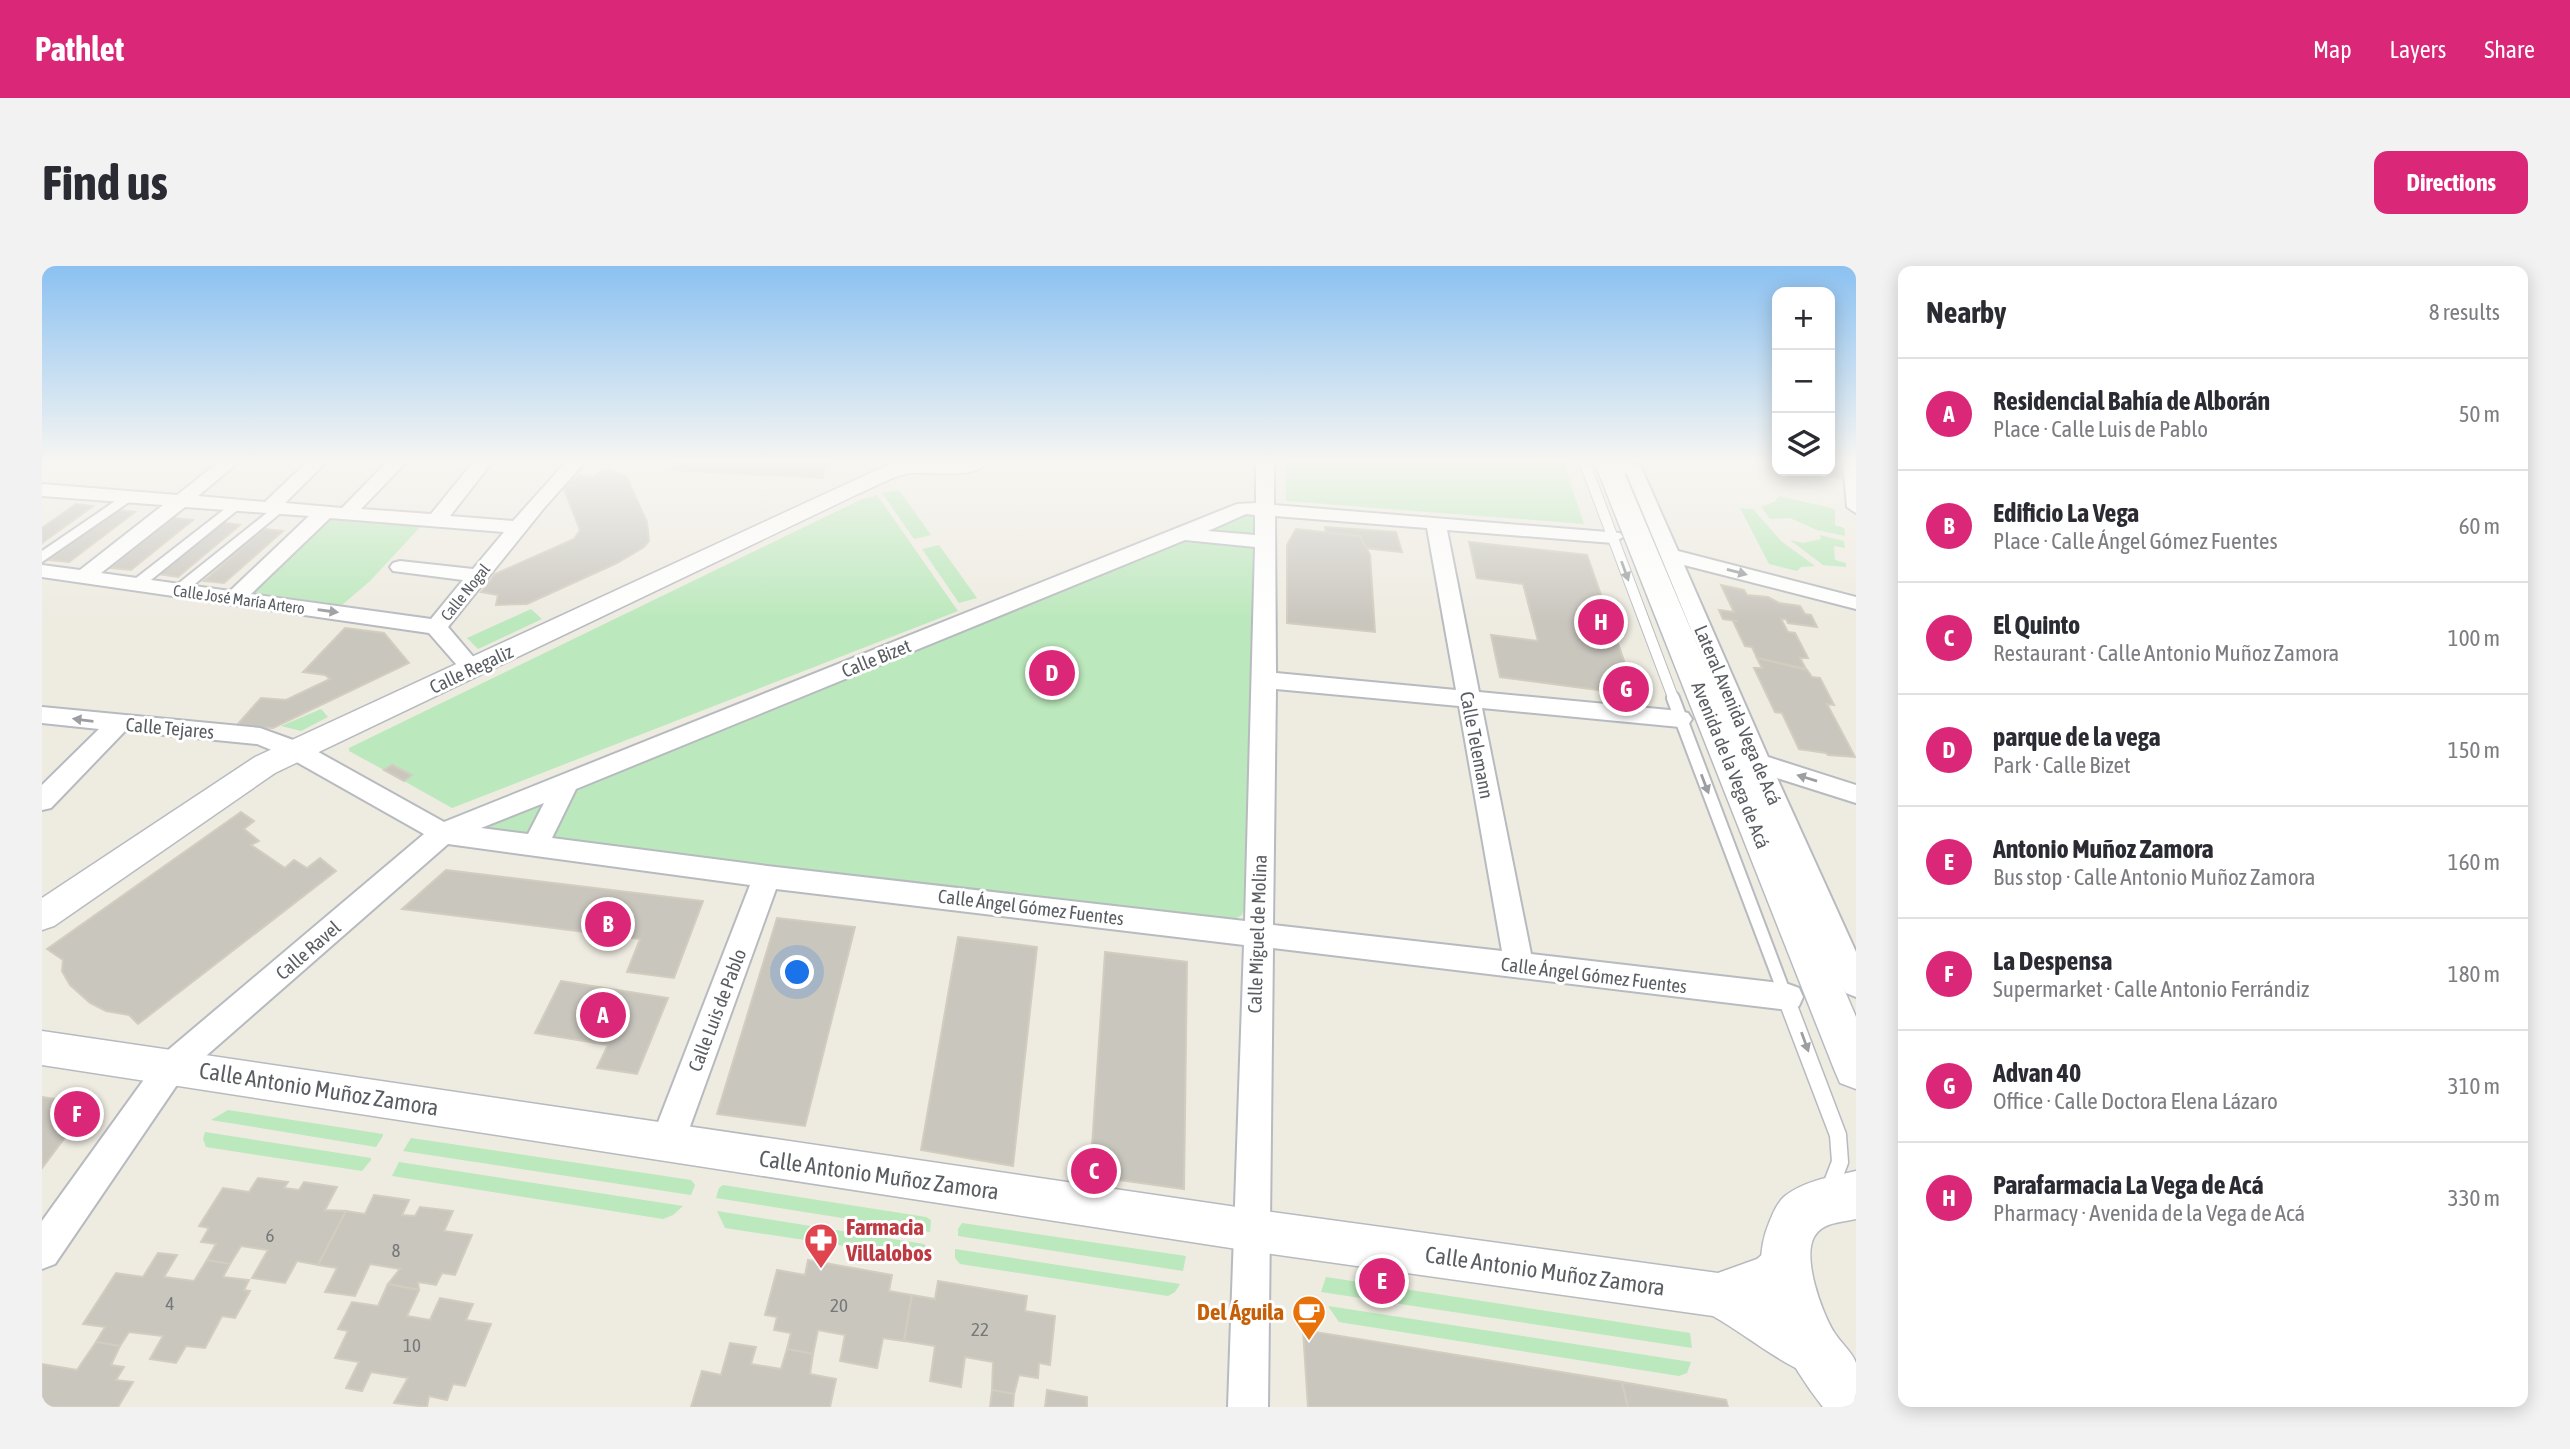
<!DOCTYPE html>
<html lang="en">
<head>
<meta charset="utf-8">
<style>
  :root { --surface:#fff; --page:#f2f2f3; --text:#2b2b33; --muted:#7c7c81; --line:#e1e1e2; --accent:#db2777 }
  body { margin:0; font-family:"Asap Condensed",sans-serif; background:var(--page); color:var(--text) }
  .controls { position:absolute; right:21px; top:21px; display:grid; overflow:hidden; border-radius:14px; box-shadow:0 4px 18px #0003 }
  .controls button { width:63px; height:63px; display:grid; place-items:center; padding:0; border:0; border-bottom:2px solid var(--line); background:var(--surface); color:var(--text); font:35px sans-serif }
  .you { position:absolute; left:756px; top:707px; width:24px; height:24px; margin:-18px; border:5px solid #fff; border-radius:50%; background:#1a73e8; box-shadow:0 0 0 10px #1a73e833 }
  .badge { display:grid; place-items:center; width:46px; height:46px; border-radius:50%; background:var(--accent); color:#fff; font-size:23px; font-weight:700 }
  .pin { position:absolute; translate:-50% -50%; border:4px solid #fff; box-shadow:0 2px 7px #0006 }
  .list { margin:0; padding:0; list-style:none }
  h2 { display:flex; justify-content:space-between; align-items:center; height:91px; margin:0; padding:0 28px; font-size:30px }
  h2 small { font-size:23px; font-weight:400; color:var(--muted) }
  .list li { display:grid; grid-template-columns:46px 1fr auto; gap:21px; align-items:center; box-sizing:border-box; height:112px; padding:0 28px; border-top:2px solid var(--line) }
  .list b { display:block; font-size:26px; white-space:nowrap }
  .list p { margin:0; font-size:23px; white-space:nowrap; color:var(--muted) }
  .list em { font-size:23px; font-style:normal; color:var(--muted) }
  .icon { flex:none; width:38px; height:38px; fill:none; stroke:currentColor; stroke-width:2; stroke-linecap:round; stroke-linejoin:round }
  .map { position:relative; flex:none; width:1814px; height:1141px; overflow:hidden; border-radius:14px }
  header { display:flex; align-items:center; gap:42px; box-sizing:border-box; height:98px; padding:0 35px; background:var(--accent); color:#fff }
  header strong { font-size:33px }
  nav { display:flex; gap:38px; margin-inline-start:auto; font-size:24px }
  .intro { display:flex; align-items:center; justify-content:space-between; box-sizing:border-box; height:168px; padding:0 42px }
  h1 { margin:0; font-size:49px }
  .button { padding:18px 32px; border-radius:14px; background:var(--accent); color:#fff; font-size:24px; font-weight:700 }
  main { display:flex; gap:42px; padding:0 42px }
  aside { flex:1; background:var(--surface); border-radius:14px; box-shadow:0 4px 18px #0003 }
  .map>svg:first-child { display:block }
</style>
</head>
<body>
<header>
<strong>Pathlet</strong>
<nav><a>Map</a><a>Layers</a><a>Share</a></nav>
</header>
<div class="intro"><h1>Find us</h1><a class="button">Directions</a></div>
<main>
<div class="map">
<svg width="1814" height="1141" viewBox="0 0 1814 1141">
  <rect width="100%" height="100%" fill="#eeebe1"/>
  <g fill="#bbe8bc">
    <polygon points="1243,195 1521,195 1542,258 1244,235"/>
    <polygon points="857,224 889,269 872,273 840,227"/>
    <polygon points="835,229 916,345 410,542 362,515 369,509 350,499 342,504 307,485 307,482 818,234"/>
    <polygon points="1737,230 1793,243 1793,259 1802,262 1803,270 1775,264 1748,252 1728,253 1719,241 1732,236"/>
    <polygon points="1698,242 1711,243 1739,275 1773,300 1759,301 1755,305 1727,298"/>
    <polygon points="1200,246 1214,247 1216,255 1203,640 1200,649 1193,653 425,564"/>
    <polygon points="286,252 381,258 328,315 300,339 208,326"/>
    <polygon points="1778,269 1802,275 1803,282 1792,280 1793,294 1804,297 1804,301 1781,299 1748,274 1761,277 1779,273"/>
    <polygon points="897,279 935,332 917,337 880,283"/>
    <polygon points="489,343 500,353 436,383 425,372"/>
    <polygon points="279,443 286,451 259,465 239,460"/>
    <polygon points="186,844 341,868 341,870 334,881 169,854"/>
    <polygon points="163,866 329,892 329,894 320,905 164,881 161,873"/>
    <polygon points="369,872 649,914 653,919 649,929 361,885"/>
    <polygon points="357,896 641,940 631,949 621,953 350,910"/>
    <polygon points="681,919 884,951 889,954 888,966 882,965 674,932 677,922"/>
    <polygon points="675,945 882,978 885,982 875,991 683,962"/>
    <polygon points="920,957 1144,990 1141,1005 916,970 916,963"/>
    <polygon points="913,983 1138,1018 1133,1026 1126,1030 918,998 913,992"/>
    <polygon points="1284,1011 1648,1067 1650,1082 1279,1026"/>
    <polygon points="1286,1040 1649,1096 1645,1107 1637,1110 1303,1057 1297,1056"/>
  </g>
  <g fill="#c9c6be" stroke="#d3cdbf" stroke-width="2">
    <polygon points="634,195 795,195 794,200 783,200 781,212 630,204"/>
    <polygon points="1788,195 1799,195 1800,213 1781,209 1780,205 1788,205"/>
    <polygon points="562,203 584,210 605,256 607,275 602,281 575,297 485,338 454,339 456,329 439,326 453,308 532,273 538,264 522,223 536,209 552,211"/>
    <polygon points="34,238 51,240 0,277 0,262"/>
    <polygon points="75,244 93,246 27,296 7,294"/>
    <polygon points="131,252 151,254 89,304 68,302"/>
    <polygon points="178,256 198,259 136,311 116,308"/>
    <polygon points="1283,261 1354,266 1360,286 1285,278"/>
    <polygon points="222,263 241,265 182,317 162,315"/>
    <polygon points="1254,263 1318,270 1328,289 1333,366 1245,357 1245,279"/>
    <polygon points="1427,276 1545,289 1594,429 1458,411 1449,369 1496,375 1481,318 1435,312"/>
    <polygon points="1679,319 1702,324 1705,329 1726,331 1737,337 1758,340 1763,348 1769,349 1775,361 1746,357 1744,353 1739,353 1746,366 1753,367 1766,392 1758,392 1764,403 1715,392 1710,381 1703,380 1691,355 1696,355 1681,353 1677,344 1692,346"/>
    <polygon points="303,362 342,367 367,397 231,462 194,460 219,432 244,434 288,413 283,409 261,406"/>
    <polygon points="1715,392 1765,404 1770,411 1778,412 1792,439 1785,438 1813,491 1786,489 1784,487 1757,483 1740,447 1733,446 1712,402 1720,402"/>
    <polygon points="350,499 370,509 362,515 342,504"/>
    <polygon points="199,546 212,555 202,563 217,575 209,579 243,602 252,594 265,602 278,592 294,605 96,758 87,749 64,745 48,737 28,719 20,705 21,694 5,683"/>
    <polygon points="404,604 661,635 632,712 585,706 598,673 360,643"/>
    <polygon points="735,652 813,661 763,860 675,848"/>
    <polygon points="916,671 995,681 971,900 879,884"/>
    <polygon points="1063,686 1145,696 1142,923 1048,910"/>
    <polygon points="519,715 626,732 595,808 555,802 566,779 493,767"/>
    <polygon points="0,831 48,838 0,902"/>
    <polygon points="216,912 246,916 242,922 257,924 262,916 295,921 283,944 304,945 276,999 255,995 243,1017 210,1012 226,984 199,980 188,998 165,994 174,978 159,976 167,962 157,960 181,922 207,926"/>
    <polygon points="332,929 367,934 360,949 373,950 378,941 411,945 402,965 430,969 413,1009 400,1007 394,1019 376,1016 377,1024 346,1018 358,1003 328,998 313,1030 283,1026 295,1002 276,999 304,945 323,948"/>
    <polygon points="116,987 135,989 122,1011 152,1015 165,994 188,998 181,1011 207,1014 202,1024 208,1025 193,1052 180,1050 163,1082 144,1080 134,1097 108,1093 121,1070 87,1066 78,1080 54,1076 63,1061 41,1058 74,1007 101,1011"/>
    <polygon points="766,994 850,1009 847,1025 870,1029 862,1075 841,1072 835,1102 798,1095 803,1069 776,1064 771,1088 745,1083 749,1067 732,1064 735,1051 723,1049 735,1004 763,1009"/>
    <polygon points="896,1015 985,1030 983,1045 1013,1050 1008,1099 997,1097 996,1112 977,1109 972,1128 950,1124 951,1096 923,1091 919,1121 888,1115 893,1080 862,1075 870,1029 893,1033"/>
    <polygon points="346,1018 377,1024 365,1050 388,1054 398,1032 431,1038 424,1054 449,1058 423,1120 411,1118 405,1134 387,1130 385,1141 352,1137 366,1112 329,1106 320,1125 304,1122 317,1096 293,1092 306,1065 296,1063 310,1036 336,1040"/>
    <polygon points="1261,1064 1580,1116 1586,1141 1266,1141"/>
    <polygon points="54,1076 78,1080 69,1099 82,1101 74,1114 91,1116 76,1141 0,1141 0,1098 35,1104"/>
    <polygon points="688,1077 714,1081 709,1098 739,1103 745,1083 771,1088 768,1108 794,1113 788,1141 649,1141 660,1105 679,1109"/>
    <polygon points="1580,1116 1684,1134 1686,1141 1586,1141"/>
    <polygon points="950,1124 972,1128 971,1141 948,1141"/>
    <polygon points="1005,1124 1045,1131 1045,1141 1003,1141"/>
  </g>
  <g fill="none" stroke-linecap="round" stroke-linejoin="round">
    <g stroke="#b7babf" stroke-width="12">
      <polyline id="service-far2" points="1542,195 1632,434"/>
    </g>
    <g stroke="#b7babf" stroke-width="16">
      <polyline id="service-far1" points="1631,432 1748,742"/>
    </g>
    <g stroke="#b7babf" stroke-width="19">
      <polyline id="service" points="1747,740 1796,869 1798,896 1788,922"/>
    </g>
    <g stroke="#b7babf" stroke-width="4">
      <g id="pedestrian">
        <polygon points="85,227 90,228 90,234 0,296 0,285"/>
        <polygon points="193,235 198,236 198,242 99,322 89,322 86,319 89,316"/>
        <polygon points="236,238 241,239 241,245 142,327 132,327 129,324 132,321"/>
      </g>
    </g>
    <g stroke="#b7babf" stroke-width="4">
      <g id="minor">
        <path d="M178,195h20l-42,35 67,6 43,-41h19l-42,42 57,5 46,-47h19l-46,48 70,5 43,-53h19l-43,55 63,5 54,-60h19l-42,47 -96,119 34,40 -3,5 -8,2 -8,-2 -34,-39 -387,-56v-12l38,5 83,-65 -121,-9v-12l135,11zM143,241l124,9 -79,75 -129,-18zM288,252l174,14 -31,37 -73,-8 -7,2 -3,4 3,4 70,9 -32,39 -180,-25z"/>
        <path d="M1214,195h18v44l346,28 3,4 -10,6 -166,-13 32,162 201,19 8,2 4,6 -4,6 -8,2 -198,-19 49,246 257,30 11,4 4,9 -4,9 -11,4 -515,-62 -5,459h-40l16,-462 -468,-56 -92,254 -5,11 -12,5 -12,-5 -5,-11 100,-258 -302,-41 -265,232 -128,188 -13,5v-48l119,-165 263,-222 -138,-78 -29,-12 -132,-13 -74,77 -9,2v-25l57,-56 -57,-6v-16l218,21 44,16 140,78 793,-318 19,-1zM1204,248l9,1v20l-47,-4zM1233,250l152,12 29,162 -180,-17zM1143,274l70,7 -10,374 -478,-55 -215,-28 24,-49zM1234,423l183,17 43,245 -229,-26zM502,537l-16,31 -47,-6z"/>
        <polygon points="1570,195 1598,199 1636,285 1814,331 1814,343 1642,299 1726,491 1814,519 1814,537 1735,512 1814,686 1814,731 1804,727 1799,718 1704,497 1585,208 1560,204 1557,200 1560,196"/>
        <polygon points="1801,195 1814,195 1814,247 1805,241"/>
      </g>
    </g>
    <g stroke="#b7babf" stroke-width="3">
      <g id="tertiary">
        <path d="M854,195h93c-14,19 -54,11 -74,12 -18,0 -40,14 -57,21l-583,279 -221,153 -12,4v-32l213,-141z"/>
        <path d="M0,765l1208,178 468,64 39,-14 14,-12 15,-6 15,6 6,15c-8,20 -18,29 -38,36l56,37 7,16 -7,16 -16,7c-34,-14 -64,-40 -96,-58l-463,-65 -1208,-186z"/>
      </g>
    </g>
    <g stroke="#b7bbc1" stroke-width="3">
      <g id="secondary">
        <polygon points="1552,195 1577,195 1814,751 1814,823 1798,817 1792,803"/>
        <path d="M1814,905v48c-13,3 -31,3 -40,15 -16,20 6,79 18,98 6,10 19,21 22,31 0,13 0,31 0,44h-33c-37,-47 -80,-122 -54,-184 4,-10 8,-20 16,-27 19,-15 48,-20 71,-25z"/>
      </g>
    </g>
    <use href="#service-far2" stroke="#fff" stroke-width="10"/>
    <use href="#service-far1" stroke="#fff" stroke-width="12"/>
    <use href="#service" stroke="#fff" stroke-width="16"/>
    <use href="#pedestrian" fill="#fff" fill-rule="evenodd"/>
    <use href="#minor" fill="#fff" fill-rule="evenodd"/>
    <use href="#tertiary" fill="#fff" fill-rule="evenodd"/>
    <use href="#secondary" fill="#fff" fill-rule="evenodd"/>
  </g>
  <defs><path id="oneway-solid" d="M-6-.8H1V-3.2L6.5 0L1 3.2V.8H-6Z" transform="scale(1.75)"/></defs>
  <g fill="#9c9ea1">
    <use href="#oneway-solid" transform="translate(1583 305) rotate(70)"/>
    <use href="#oneway-solid" transform="translate(1695 306) rotate(15)"/>
    <use href="#oneway-solid" transform="translate(286 345) rotate(8)"/>
    <use href="#oneway-solid" transform="translate(41 454) rotate(-173)"/>
    <use href="#oneway-solid" transform="translate(1765 512) rotate(-163)"/>
    <use href="#oneway-solid" transform="translate(1663 518) rotate(69)"/>
    <use href="#oneway-solid" transform="translate(1763 776) rotate(70)"/>
  </g>
  <linearGradient id="sky" x2="0" y2="1"><stop stop-color="#8bc1f1"/><stop offset="0.55" stop-color="#f7f6f2"/><stop offset="1" stop-color="#f7f6f2" stop-opacity="0"/></linearGradient>
  <rect width="1814" height="355" fill="url(#sky)"/>
  <defs>
    <g id="pharmacy-pin" transform="scale(1.75)"><path d="M0 17L-7.5 6A9.5 9.5 0 1 1 7.5 6Z" fill="#e0444e" stroke="#fff"/><path d="M-2-6h4v4h4v4h-4v4h-4v-4h-4v-4h4Z" fill="#fff"/></g>
    <g id="cafe-pin" transform="scale(1.75)"><path d="M0 17L-7.5 6A9.5 9.5 0 1 1 7.5 6Z" fill="#e8710a" stroke="#fff"/><path d="M-5.5-4.5H6V0H3Q3 3.5 0 3.5H-2.5Q-5.5 3.5-5.5 0ZM3-3.2v2h1.7v-2ZM-6 4.5H4V6H-6Z" fill="#fff"/></g>
  </defs>
  <g fill-rule="evenodd">
    <use href="#pharmacy-pin" x="779" y="974"/>
    <use href="#cafe-pin" x="1267" y="1046"/>
  </g>
  <g text-anchor="middle" dominant-baseline="central" stroke-width="6" stroke-linejoin="round" paint-order="stroke">
    <g font-size="16" fill="#5a5e63" stroke="#fff">
      <text transform="translate(423 326) rotate(-51)">Calle Nogal</text>
      <text transform="translate(197 333) rotate(8)">Calle José María Artero</text>
    </g>
    <g font-size="19" fill="#5a5e63" stroke="#fff">
      <text transform="translate(834 392) rotate(-22)">Calle Bizet</text>
      <text transform="translate(429 403) rotate(-25)">Calle Regaliz</text>
      <text transform="translate(1696 449) rotate(67)">Lateral Avenida Vega de Acá</text>
      <text transform="translate(128 462) rotate(5)">Calle Tejares</text>
      <text transform="translate(1435 479) rotate(79)">Calle Telemann</text>
      <text transform="translate(1689 499) rotate(68)">Avenida de la Vega de Acá</text>
      <text transform="translate(989 641) rotate(7)">Calle Ángel Gómez Fuentes</text>
      <text transform="translate(1215 668) rotate(-88)">Calle Miguel de Molina</text>
      <text transform="translate(266 684) rotate(-41)">Calle Ravel</text>
      <text transform="translate(1552 709) rotate(7)">Calle Ángel Gómez Fuentes</text>
      <text transform="translate(675 744) rotate(-69)">Calle Luis de Pablo</text>
    </g>
    <g font-size="19" fill="#76787a">
      <text x="228" y="969">6</text>
      <text x="354" y="984">8</text>
      <text x="128" y="1037">4</text>
      <text x="797" y="1039">20</text>
      <text x="938" y="1063">22</text>
      <text x="370" y="1079">10</text>
    </g>
    <g font-size="23" fill="#5a5e63" stroke="#fff">
      <text transform="translate(277 823) rotate(9)">Calle Antonio Muñoz Zamora</text>
      <text transform="translate(837 909) rotate(8)">Calle Antonio Muñoz Zamora</text>
      <text transform="translate(1503 1005) rotate(8)">Calle Antonio Muñoz Zamora</text>
    </g>
    <g font-size="23" font-weight="bold" fill="#be3a42" stroke="#fff" text-anchor="start">
      <text x="804" y="961">Farmacia<tspan x="804" dy="26">Villalobos</tspan></text>
    </g>
    <g font-size="23" font-weight="bold" fill="#c56008" stroke="#fff" text-anchor="end">
      <text x="1242" y="1046">Del Águila</text>
    </g>
  </g>
</svg>
<div class="controls">
<button>+</button>
<button>−</button>
<button><svg class="icon" aria-label="layers" viewBox="0 0 24 24"><path d="M12 4l9 5-9 5-9-5zM3 14l9 5 9-5"/></svg></button>
</div>
<div class="you"></div>
<div class="pin badge" style="left:561px;top:749px">A</div>
<div class="pin badge" style="left:566px;top:658px">B</div>
<div class="pin badge" style="left:1052px;top:905px">C</div>
<div class="pin badge" style="left:1010px;top:407px">D</div>
<div class="pin badge" style="left:1340px;top:1015px">E</div>
<div class="pin badge" style="left:35px;top:848px">F</div>
<div class="pin badge" style="left:1584px;top:423px">G</div>
<div class="pin badge" style="left:1559px;top:356px">H</div>
</div>
<aside>
<h2>Nearby<small>8 results</small></h2>
<ul class="list">
<li><span class="badge">A</span><div><b>Residencial Bahía de Alborán</b><p>Place · Calle Luis de Pablo</p></div><em>50 m</em></li>
<li><span class="badge">B</span><div><b>Edificio La Vega</b><p>Place · Calle Ángel Gómez Fuentes</p></div><em>60 m</em></li>
<li><span class="badge">C</span><div><b>El Quinto</b><p>Restaurant · Calle Antonio Muñoz Zamora</p></div><em>100 m</em></li>
<li><span class="badge">D</span><div><b>parque de la vega</b><p>Park · Calle Bizet</p></div><em>150 m</em></li>
<li><span class="badge">E</span><div><b>Antonio Muñoz Zamora</b><p>Bus stop · Calle Antonio Muñoz Zamora</p></div><em>160 m</em></li>
<li><span class="badge">F</span><div><b>La Despensa</b><p>Supermarket · Calle Antonio Ferrándiz</p></div><em>180 m</em></li>
<li><span class="badge">G</span><div><b>Advan 40</b><p>Office · Calle Doctora Elena Lázaro</p></div><em>310 m</em></li>
<li><span class="badge">H</span><div><b>Parafarmacia La Vega de Acá</b><p>Pharmacy · Avenida de la Vega de Acá</p></div><em>330 m</em></li>
</ul>
</aside>
</main>
</body>
</html>
